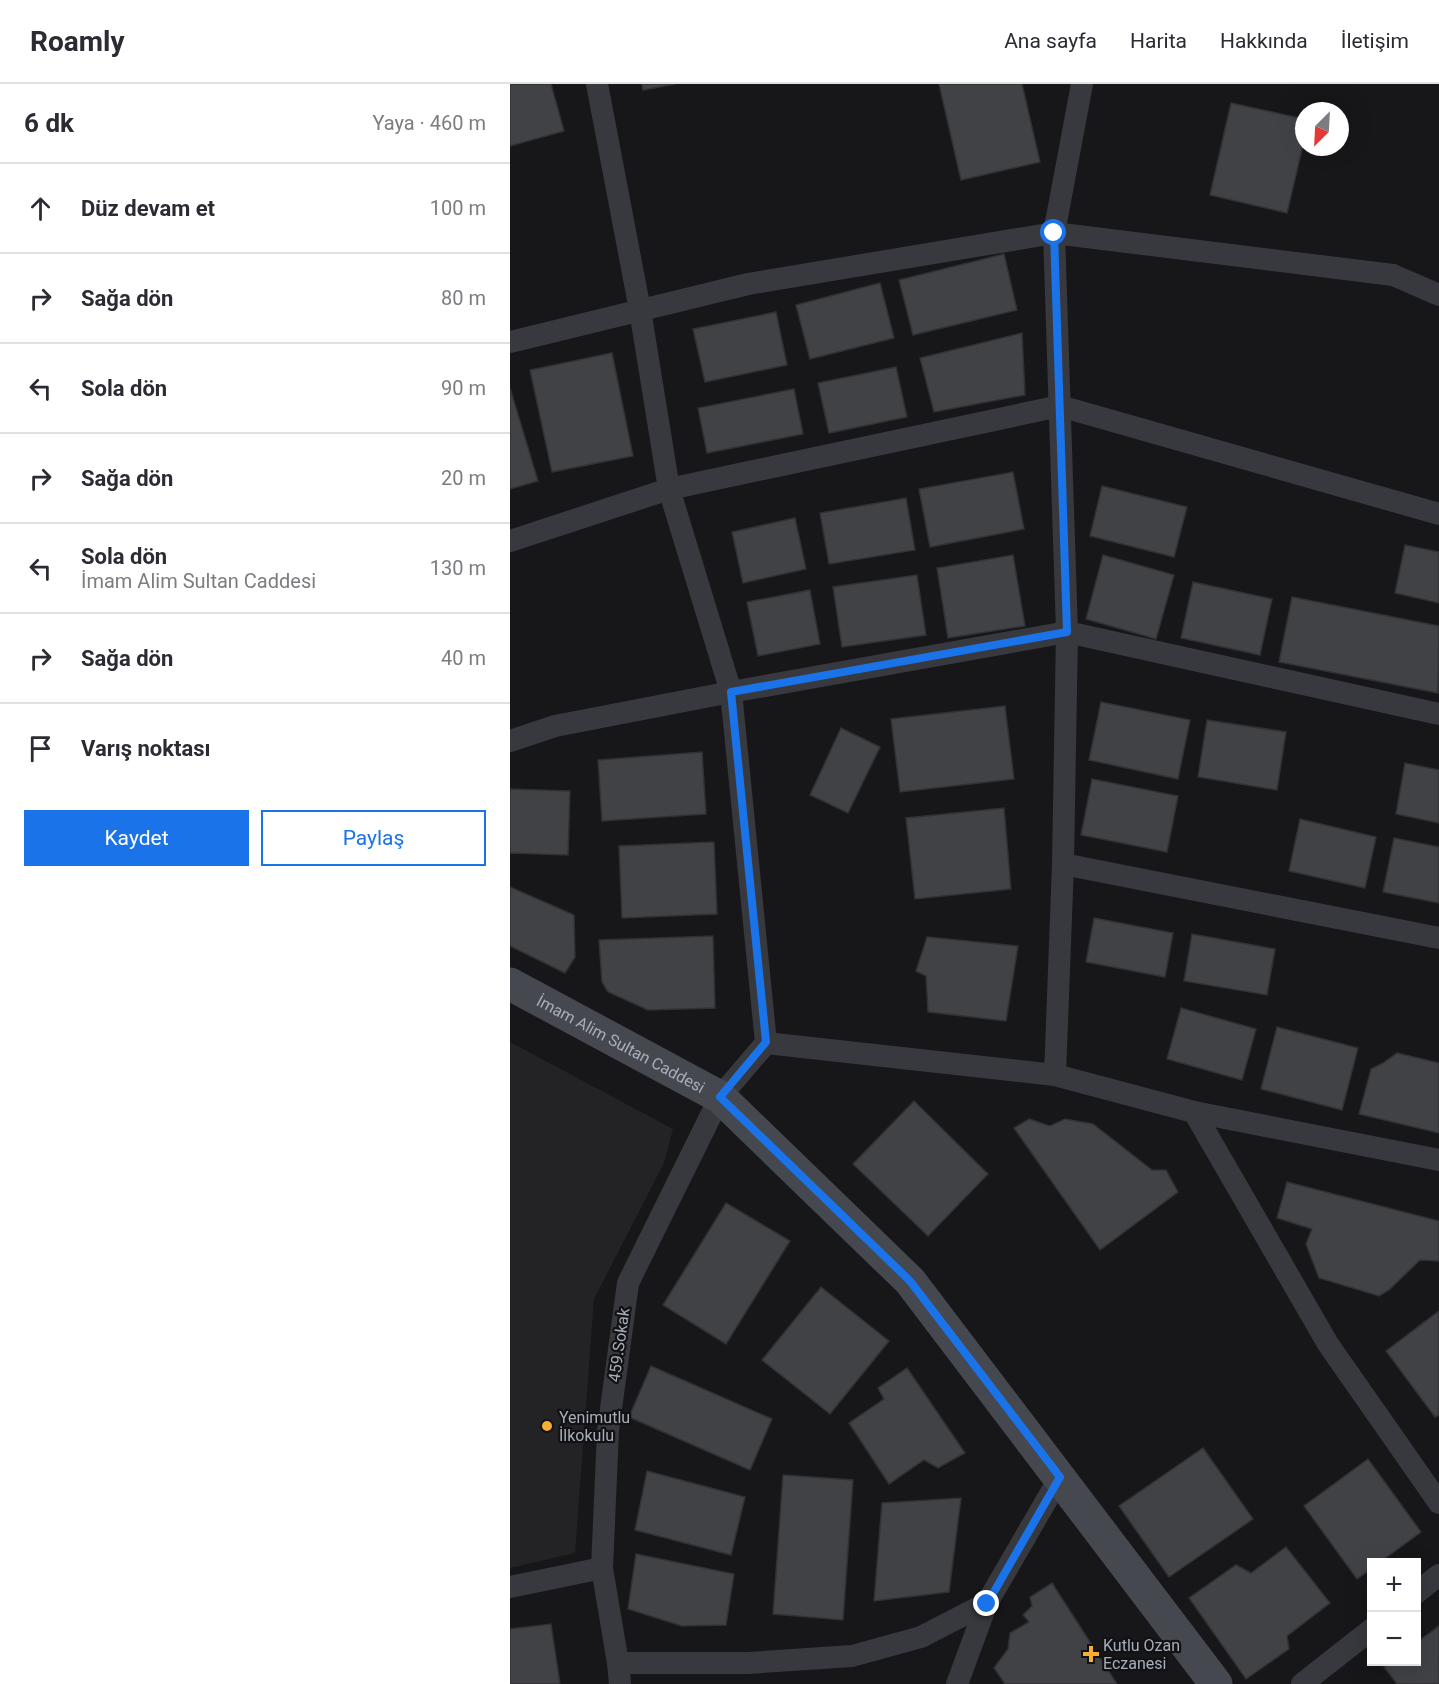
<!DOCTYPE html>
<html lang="tr">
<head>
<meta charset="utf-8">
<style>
  :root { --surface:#fff; --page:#f2f2f3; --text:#2b2b33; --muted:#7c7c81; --line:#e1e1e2; --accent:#1a73e8 }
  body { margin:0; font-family:Roboto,sans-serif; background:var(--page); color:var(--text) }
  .controls { position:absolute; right:18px; bottom:18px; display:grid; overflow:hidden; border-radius:0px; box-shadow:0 6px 24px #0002 }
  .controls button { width:54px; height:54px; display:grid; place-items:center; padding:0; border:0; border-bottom:2px solid var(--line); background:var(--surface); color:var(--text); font:30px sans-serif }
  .compass { position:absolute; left:785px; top:18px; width:54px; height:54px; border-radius:50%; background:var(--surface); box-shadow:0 6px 24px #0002; rotate:204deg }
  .stop { position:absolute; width:18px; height:18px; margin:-14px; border:4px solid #1a73e8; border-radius:50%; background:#fff }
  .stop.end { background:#1a73e8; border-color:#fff; box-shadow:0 2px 6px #0008 }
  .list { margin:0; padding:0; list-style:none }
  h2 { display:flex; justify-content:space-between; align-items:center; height:78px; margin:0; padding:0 24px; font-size:26px }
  h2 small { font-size:20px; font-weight:400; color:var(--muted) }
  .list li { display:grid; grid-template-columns:39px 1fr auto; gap:18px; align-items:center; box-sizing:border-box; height:90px; padding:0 24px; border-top:2px solid var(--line) }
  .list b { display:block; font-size:22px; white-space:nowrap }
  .list p { margin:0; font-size:20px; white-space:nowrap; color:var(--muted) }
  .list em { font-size:20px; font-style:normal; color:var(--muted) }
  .actions { display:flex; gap:12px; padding:18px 24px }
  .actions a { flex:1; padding:14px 0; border:2px solid var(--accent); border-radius:0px; text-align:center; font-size:21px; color:var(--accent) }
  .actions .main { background:var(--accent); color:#fff }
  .icon { flex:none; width:33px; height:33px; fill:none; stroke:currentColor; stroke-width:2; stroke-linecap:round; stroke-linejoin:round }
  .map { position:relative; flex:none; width:929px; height:1600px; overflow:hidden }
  header { display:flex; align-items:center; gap:36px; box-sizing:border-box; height:84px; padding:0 30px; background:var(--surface); border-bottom:2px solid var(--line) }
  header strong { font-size:28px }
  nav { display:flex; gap:33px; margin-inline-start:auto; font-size:21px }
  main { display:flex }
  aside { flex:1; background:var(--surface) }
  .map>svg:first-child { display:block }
</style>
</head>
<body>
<header>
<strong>Roamly</strong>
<nav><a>Ana sayfa</a><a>Harita</a><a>Hakkında</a><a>İletişim</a></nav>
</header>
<main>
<aside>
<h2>6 dk<small>Yaya · 460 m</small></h2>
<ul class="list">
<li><svg class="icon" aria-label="ahead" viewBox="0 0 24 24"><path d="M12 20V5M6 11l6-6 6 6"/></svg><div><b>Düz devam et</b></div><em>100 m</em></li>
<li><svg class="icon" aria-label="right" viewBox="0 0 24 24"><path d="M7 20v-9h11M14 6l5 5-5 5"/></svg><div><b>Sağa dön</b></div><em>80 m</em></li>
<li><svg class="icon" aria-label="left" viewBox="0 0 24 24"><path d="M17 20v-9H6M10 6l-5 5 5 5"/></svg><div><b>Sola dön</b></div><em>90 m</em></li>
<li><svg class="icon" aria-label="right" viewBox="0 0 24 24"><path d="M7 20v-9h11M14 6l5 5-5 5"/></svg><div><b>Sağa dön</b></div><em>20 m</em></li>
<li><svg class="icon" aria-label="left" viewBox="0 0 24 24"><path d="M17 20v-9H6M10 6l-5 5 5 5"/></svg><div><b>Sola dön</b><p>İmam Alim Sultan Caddesi</p></div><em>130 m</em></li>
<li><svg class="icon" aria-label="right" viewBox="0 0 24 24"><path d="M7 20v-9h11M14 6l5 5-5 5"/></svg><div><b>Sağa dön</b></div><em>40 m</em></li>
<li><svg class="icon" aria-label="arrive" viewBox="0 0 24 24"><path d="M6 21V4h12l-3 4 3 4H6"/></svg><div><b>Varış noktası</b></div></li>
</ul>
<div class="actions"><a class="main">Kaydet</a><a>Paylaş</a></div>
</aside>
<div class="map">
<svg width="929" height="1600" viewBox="0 0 929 1600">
  <rect width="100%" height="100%" fill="#171719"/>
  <polygon fill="#232326" points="0,958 163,1045 154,1079 84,1215 65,1469 0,1484"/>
  <g fill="#414246" stroke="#313135" stroke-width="1.5">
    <polygon points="0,0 41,0 54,47 0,62"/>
    <polygon points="132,0 165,0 133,6"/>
    <polygon points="429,0 512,0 530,78 451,96"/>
    <polygon points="721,19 794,35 794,57 777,129 700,111"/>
    <polygon points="494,170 507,226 403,251 389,196"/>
    <polygon points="370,199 384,254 300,275 286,221"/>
    <polygon points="266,228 277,281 195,298 183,245"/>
    <polygon points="512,249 515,311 424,328 410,274"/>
    <polygon points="102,269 123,372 42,388 20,286"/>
    <polygon points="386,283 397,333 319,349 308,299"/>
    <polygon points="0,304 28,397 0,405"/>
    <polygon points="284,305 293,350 197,369 188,324"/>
    <polygon points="503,388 514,445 420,463 409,405"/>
    <polygon points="592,402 677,423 664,473 580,452"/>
    <polygon points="396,414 405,466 319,480 310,429"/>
    <polygon points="285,434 296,485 233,499 222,448"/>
    <polygon points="895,461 929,468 929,519 885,509"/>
    <polygon points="503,471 515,542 438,554 427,484"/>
    <polygon points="593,471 664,491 646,555 576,535"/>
    <polygon points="407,491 416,551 332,563 323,503"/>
    <polygon points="683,498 762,515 750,571 671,554"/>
    <polygon points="300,506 310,560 248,572 237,518"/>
    <polygon points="782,513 929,542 928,609 769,578"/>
    <polygon points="591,618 680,636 668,695 579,676"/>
    <polygon points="495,622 504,695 390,708 381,635"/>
    <polygon points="697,636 776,648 767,706 688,693"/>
    <polygon points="331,644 370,663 338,729 300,711"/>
    <polygon points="192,668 196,730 92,737 88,676"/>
    <polygon points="895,679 929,686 929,739 886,730"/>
    <polygon points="582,695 668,712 657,768 571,751"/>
    <polygon points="0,705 60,707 58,771 0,769"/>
    <polygon points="494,724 501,805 405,815 396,734"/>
    <polygon points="790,735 866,753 855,804 779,787"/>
    <polygon points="884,754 929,763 929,819 873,808"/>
    <polygon points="204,758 207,830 112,834 109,762"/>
    <polygon points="0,803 64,831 65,873 55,889 0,862"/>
    <polygon points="584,834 663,849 655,893 576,878"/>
    <polygon points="682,850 765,865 757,911 674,897"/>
    <polygon points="203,852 205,924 138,926 98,908 92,898 89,856"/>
    <polygon points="417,853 508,862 496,937 418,928 416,892 406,887"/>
    <polygon points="671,924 746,945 732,996 657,975"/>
    <polygon points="767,943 848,964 832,1026 751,1005"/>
    <polygon points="887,969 929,979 929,1049 849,1030 861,985 873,979"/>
    <polygon points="404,1017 478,1090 418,1152 343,1080"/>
    <polygon points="519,1035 540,1042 555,1035 583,1040 642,1086 656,1086 668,1108 590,1166 504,1044"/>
    <polygon points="777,1098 929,1137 929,1177 910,1176 879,1206 869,1212 809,1194 796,1160 802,1145 767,1134"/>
    <polygon points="216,1119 280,1157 216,1260 153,1221"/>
    <polygon points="311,1203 379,1257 320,1330 252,1276"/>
    <polygon points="929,1227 929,1331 925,1333 876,1267"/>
    <polygon points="141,1282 262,1335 240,1386 119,1333"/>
    <polygon points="397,1284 455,1369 428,1384 414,1376 379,1400 339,1339 374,1315 368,1304"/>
    <polygon points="693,1364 743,1435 659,1493 609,1422"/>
    <polygon points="858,1375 911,1448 870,1478 862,1478 862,1484 847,1495 794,1422"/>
    <polygon points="137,1387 235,1413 221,1471 125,1446"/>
    <polygon points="273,1391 343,1396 333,1536 263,1530"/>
    <polygon points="451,1414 439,1508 364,1517 372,1419"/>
    <polygon points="776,1463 820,1519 777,1552 779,1565 736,1595 679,1514 726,1481 741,1489"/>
    <polygon points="126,1470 224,1490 216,1541 172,1542 118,1525"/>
    <polygon points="542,1499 607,1600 495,1600 484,1584 498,1565 500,1549 519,1538 513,1531 522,1522 520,1513"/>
    <polygon points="41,1540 50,1600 0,1600 0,1545"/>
    <polygon points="929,1542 929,1600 887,1600 874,1583 882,1578 906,1578 906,1559"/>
  </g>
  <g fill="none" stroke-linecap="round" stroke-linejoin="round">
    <g stroke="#37393e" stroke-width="22">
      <polyline points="87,0 130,226 159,405 221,608 256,959 210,1013 118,1199 98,1347 92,1484 108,1579 110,1600"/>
      <polyline points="0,258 238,200 544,149 883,191 929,211"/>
      <polyline points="0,457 159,405 550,322 929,430"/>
      <polyline points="0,657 45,642 221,608 557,548 929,630"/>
      <polyline points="553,780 929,854"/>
      <polyline points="256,959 545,991 684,1028 929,1076"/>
      <polyline points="545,991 553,780 557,548 544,149 572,0"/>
      <polyline points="684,1028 818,1260 929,1419"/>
      <polyline points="0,1503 92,1484"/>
      <polyline points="906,1509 929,1491"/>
      <polyline points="108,1579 238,1579 342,1572 411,1553 477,1519 550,1393"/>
      <polyline points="447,1600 477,1519"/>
      <polyline points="792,1600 862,1545"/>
    </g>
    <path stroke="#45484e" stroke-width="33" id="s1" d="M0,900l210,113 190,184 306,403"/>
  </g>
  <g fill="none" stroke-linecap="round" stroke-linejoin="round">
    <polyline stroke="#1a73e8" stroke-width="8" points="477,1520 550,1393 400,1197 210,1013 256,958 221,608 557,548 544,149"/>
  </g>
  <g fill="#f6af32" stroke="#121214" stroke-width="2">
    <circle cx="37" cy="1342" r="6"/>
    <path d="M578 1561h6v6h6v6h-6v6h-6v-6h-6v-6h6z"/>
  </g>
  <g text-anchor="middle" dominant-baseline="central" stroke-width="4.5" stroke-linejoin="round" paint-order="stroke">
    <g font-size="16" fill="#a8aeb9" stroke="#121214">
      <text stroke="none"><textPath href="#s1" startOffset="126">İmam Alim Sultan Caddesi</textPath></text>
      <text transform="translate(109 1261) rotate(-82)">459.Sokak</text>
    </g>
    <g font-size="16" fill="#a8aeb9" stroke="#121214" text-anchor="start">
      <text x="49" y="1333">Yenimutlu<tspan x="49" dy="18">İlkokulu</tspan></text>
      <text x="593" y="1561">Kutlu Ozan<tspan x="593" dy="18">Eczanesi</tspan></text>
    </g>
  </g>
</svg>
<div class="controls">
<button>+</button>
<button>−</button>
</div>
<svg class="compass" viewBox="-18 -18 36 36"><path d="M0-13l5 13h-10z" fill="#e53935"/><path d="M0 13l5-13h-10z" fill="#7c7c81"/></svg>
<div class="stop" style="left:544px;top:149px"></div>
<div class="stop end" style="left:477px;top:1520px"></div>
</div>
</main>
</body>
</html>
